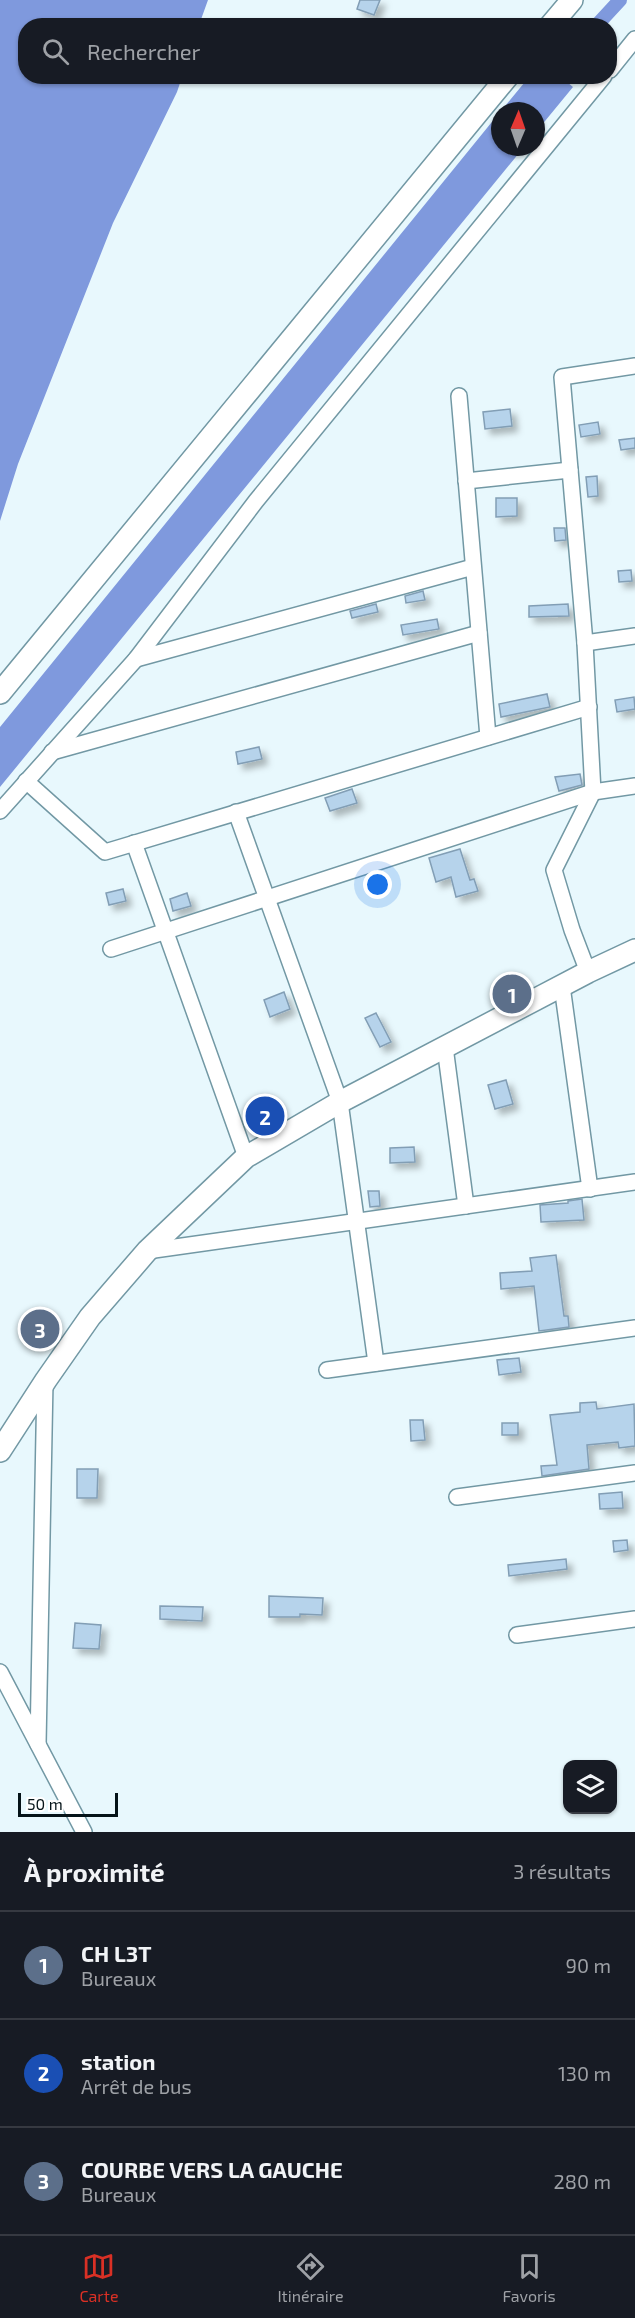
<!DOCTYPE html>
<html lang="fr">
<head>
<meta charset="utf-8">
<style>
  :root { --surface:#171b24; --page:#20242c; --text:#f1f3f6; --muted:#9ea1a6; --line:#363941; --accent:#d93025 }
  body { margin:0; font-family:"Exo 2",sans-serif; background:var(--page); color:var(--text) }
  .controls { position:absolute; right:18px; bottom:18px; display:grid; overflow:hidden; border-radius:12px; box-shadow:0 2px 4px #0004 }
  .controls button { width:54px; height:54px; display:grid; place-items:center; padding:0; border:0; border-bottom:2px solid var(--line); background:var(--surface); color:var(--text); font:30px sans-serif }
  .compass { position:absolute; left:491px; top:102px; width:54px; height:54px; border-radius:50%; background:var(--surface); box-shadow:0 2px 4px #0004; rotate:2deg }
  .scale { position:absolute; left:18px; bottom:15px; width:100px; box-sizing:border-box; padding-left:6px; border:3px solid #051318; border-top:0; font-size:16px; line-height:21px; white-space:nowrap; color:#051318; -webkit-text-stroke:4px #fff; paint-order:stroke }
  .you { position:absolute; left:378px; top:885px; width:21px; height:21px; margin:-15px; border:4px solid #fff; border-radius:50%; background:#1a73e8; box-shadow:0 0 0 9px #1a73e833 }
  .badge { display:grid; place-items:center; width:39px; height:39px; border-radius:50%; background:var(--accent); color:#fff; font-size:20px; font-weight:700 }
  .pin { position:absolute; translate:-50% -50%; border:3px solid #fff; box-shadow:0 2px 6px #0006 }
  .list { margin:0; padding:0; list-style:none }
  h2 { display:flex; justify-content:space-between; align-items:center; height:78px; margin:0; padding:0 24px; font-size:26px }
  h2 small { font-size:20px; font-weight:400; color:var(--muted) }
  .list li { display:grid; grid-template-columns:39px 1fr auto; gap:18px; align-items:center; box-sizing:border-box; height:108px; padding:0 24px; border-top:2px solid var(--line) }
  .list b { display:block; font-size:22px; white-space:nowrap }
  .list p { margin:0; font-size:20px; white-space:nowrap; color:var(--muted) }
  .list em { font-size:20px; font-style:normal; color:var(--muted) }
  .icon { flex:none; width:33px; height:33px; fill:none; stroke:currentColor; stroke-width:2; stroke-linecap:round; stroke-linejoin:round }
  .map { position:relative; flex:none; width:635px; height:1832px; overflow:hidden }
  .search { position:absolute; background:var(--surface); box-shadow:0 2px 4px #0004; left:18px; right:18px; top:18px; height:66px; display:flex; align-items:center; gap:15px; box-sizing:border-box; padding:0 21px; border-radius:24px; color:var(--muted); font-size:22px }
  .sheet { height:402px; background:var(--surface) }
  nav { display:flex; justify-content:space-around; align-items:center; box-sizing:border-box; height:84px; border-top:2px solid var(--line); background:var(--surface); font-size:16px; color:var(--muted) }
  nav a { display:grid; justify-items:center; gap:3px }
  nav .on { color:var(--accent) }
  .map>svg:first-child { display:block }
</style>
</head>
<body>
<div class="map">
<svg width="635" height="1832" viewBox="0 0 635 1832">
  <defs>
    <filter id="shadow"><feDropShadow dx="5.5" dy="5.5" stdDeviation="3" flood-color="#0004"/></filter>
  </defs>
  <rect width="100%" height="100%" fill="#e8f8fd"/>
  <g fill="#7f99dd">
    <polygon points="0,0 208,0 199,25 26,26 26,76 182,77 177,92 113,223 18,464 0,521"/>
    <polygon points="529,77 561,77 573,87 536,132 536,111 501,111"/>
    <polygon points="500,112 500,147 524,147 0,787 0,727"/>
  </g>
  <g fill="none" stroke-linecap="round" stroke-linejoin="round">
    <polyline stroke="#7f99dd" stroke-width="14" points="596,26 620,0"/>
  </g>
  <g fill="#b6d3eb" stroke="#829eb5" stroke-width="1.5" filter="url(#shadow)">
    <polygon points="360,0 380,0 374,15 357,9"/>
    <polygon points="510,409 512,426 485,429 483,412"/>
    <polygon points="598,422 600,434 581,437 579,425"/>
    <polygon points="635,438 635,448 621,450 619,440"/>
    <polygon points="597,476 598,496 588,497 586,477"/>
    <polygon points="496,498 517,498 517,516 496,517"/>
    <polygon points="554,528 565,528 566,540 555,541"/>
    <polygon points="631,570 632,581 619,582 618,571"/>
    <polygon points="423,591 425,600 406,603 405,596"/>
    <polygon points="376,604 378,612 352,618 350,611"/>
    <polygon points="568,604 569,616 529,617 529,606"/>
    <polygon points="437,619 439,629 403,635 401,625"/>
    <polygon points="547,694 550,707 501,717 499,704"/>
    <polygon points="634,697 635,709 617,712 615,700"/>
    <polygon points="259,747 262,759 238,764 236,752"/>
    <polygon points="580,774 582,785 559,791 555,777"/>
    <polygon points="352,789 357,803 330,811 325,798"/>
    <polygon points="460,849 470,880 474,879 478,891 456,897 451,877 436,882 429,858"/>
    <polygon points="123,889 126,901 109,905 106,893"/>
    <polygon points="187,893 191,906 173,911 170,899"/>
    <polygon points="284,992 290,1009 270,1017 264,1000"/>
    <polygon points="376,1013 391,1042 380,1047 365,1018"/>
    <polygon points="506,1080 513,1104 495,1109 488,1085"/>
    <polygon points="414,1147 415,1162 390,1163 390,1148"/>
    <polygon points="368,1191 379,1191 380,1206 370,1207"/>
    <polygon points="582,1199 584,1220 541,1222 540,1205 568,1203 568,1201"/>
    <polygon points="556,1255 564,1316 568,1316 569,1327 539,1331 534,1286 501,1289 500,1273 532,1271 530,1258"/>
    <polygon points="519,1358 521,1372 499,1375 497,1360"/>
    <polygon points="596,1402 597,1409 634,1404 635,1446 619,1448 618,1442 587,1445 589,1469 542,1476 541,1466 557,1465 550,1415 580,1412 580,1403"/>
    <polygon points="410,1420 423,1420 425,1440 411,1441"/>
    <rect x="502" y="1423" width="16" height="12"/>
    <polygon points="77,1469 98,1469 97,1498 77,1498"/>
    <polygon points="622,1492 623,1508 600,1509 599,1494"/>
    <polygon points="627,1540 628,1550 614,1552 613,1541"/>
    <polygon points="566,1559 567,1569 509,1576 508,1565"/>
    <polygon points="269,1596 323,1598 322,1615 300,1614 300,1617 269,1617"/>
    <polygon points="160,1606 203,1607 202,1621 160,1619"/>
    <polygon points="75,1623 101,1625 99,1649 73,1648"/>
  </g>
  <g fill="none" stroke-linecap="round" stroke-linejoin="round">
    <g stroke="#7298a4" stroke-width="18">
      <g id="street">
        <polyline points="610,70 635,39"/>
        <polyline points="459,396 488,737"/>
        <polyline points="466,481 570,470"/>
        <polyline points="585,643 635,636"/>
        <polyline points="136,659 473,567"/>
        <polyline points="52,752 479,633"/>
        <polyline points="26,781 105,852 589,707"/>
        <polyline points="0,811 136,659 256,501 604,76"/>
        <polyline points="236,812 340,1102 376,1363"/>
        <polyline points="134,843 246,1157"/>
        <polyline points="111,949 593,792 635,786"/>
        <polyline points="588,972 572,930 554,870 593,792 585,643 562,377 635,366"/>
        <polyline points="562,986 590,1189"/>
        <polyline points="445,1047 466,1206"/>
        <polyline points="147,1251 635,1182"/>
        <polyline points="327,1370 635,1328"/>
        <polyline points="457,1497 635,1473"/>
        <polyline points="517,1635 635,1619"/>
        <polyline points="0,1672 84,1832"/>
        <polyline points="38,1744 45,1381"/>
      </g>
    </g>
    <g stroke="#7298a4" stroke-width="24">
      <g id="secondary">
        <polyline points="550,26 572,0"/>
        <polyline points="0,693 508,76"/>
        <polyline points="0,1451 46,1380 90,1317 147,1251 246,1157 340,1102 588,972 635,950"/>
      </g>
    </g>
    <use href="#street" stroke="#fff" stroke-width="15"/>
    <use href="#secondary" stroke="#fff" stroke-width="21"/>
  </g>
</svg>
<div class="controls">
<button><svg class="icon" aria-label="layers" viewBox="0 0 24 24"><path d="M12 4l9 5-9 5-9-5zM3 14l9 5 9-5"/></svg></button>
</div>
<svg class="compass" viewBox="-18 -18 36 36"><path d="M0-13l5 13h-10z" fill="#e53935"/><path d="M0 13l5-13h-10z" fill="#9ea1a6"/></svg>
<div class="scale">50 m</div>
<div class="you"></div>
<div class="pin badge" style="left:512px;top:994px;background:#5c6f8a">1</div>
<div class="pin badge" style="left:265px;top:1116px;background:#1a4fb4">2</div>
<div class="pin badge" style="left:40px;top:1329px;background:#5c6f8a">3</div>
<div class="search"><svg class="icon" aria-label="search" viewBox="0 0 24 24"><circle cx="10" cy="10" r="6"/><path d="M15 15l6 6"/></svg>Rechercher</div>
</div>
<section class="sheet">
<h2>À proximité<small>3 résultats</small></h2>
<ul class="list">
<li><span class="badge" style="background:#5c6f8a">1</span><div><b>CH L3T</b><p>Bureaux</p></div><em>90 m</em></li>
<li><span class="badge" style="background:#1a4fb4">2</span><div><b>station</b><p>Arrêt de bus</p></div><em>130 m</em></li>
<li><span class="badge" style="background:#5c6f8a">3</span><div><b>COURBE VERS LA GAUCHE</b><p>Bureaux</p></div><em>280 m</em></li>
</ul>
</section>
<nav>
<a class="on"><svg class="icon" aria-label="map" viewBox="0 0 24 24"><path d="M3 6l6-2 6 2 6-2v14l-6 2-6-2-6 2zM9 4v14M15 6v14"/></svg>Carte</a>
<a><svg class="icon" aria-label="directions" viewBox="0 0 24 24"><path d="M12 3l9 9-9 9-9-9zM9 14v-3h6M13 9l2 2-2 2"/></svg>Itinéraire</a>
<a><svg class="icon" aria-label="saved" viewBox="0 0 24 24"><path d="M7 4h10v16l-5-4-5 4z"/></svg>Favoris</a>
</nav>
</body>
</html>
